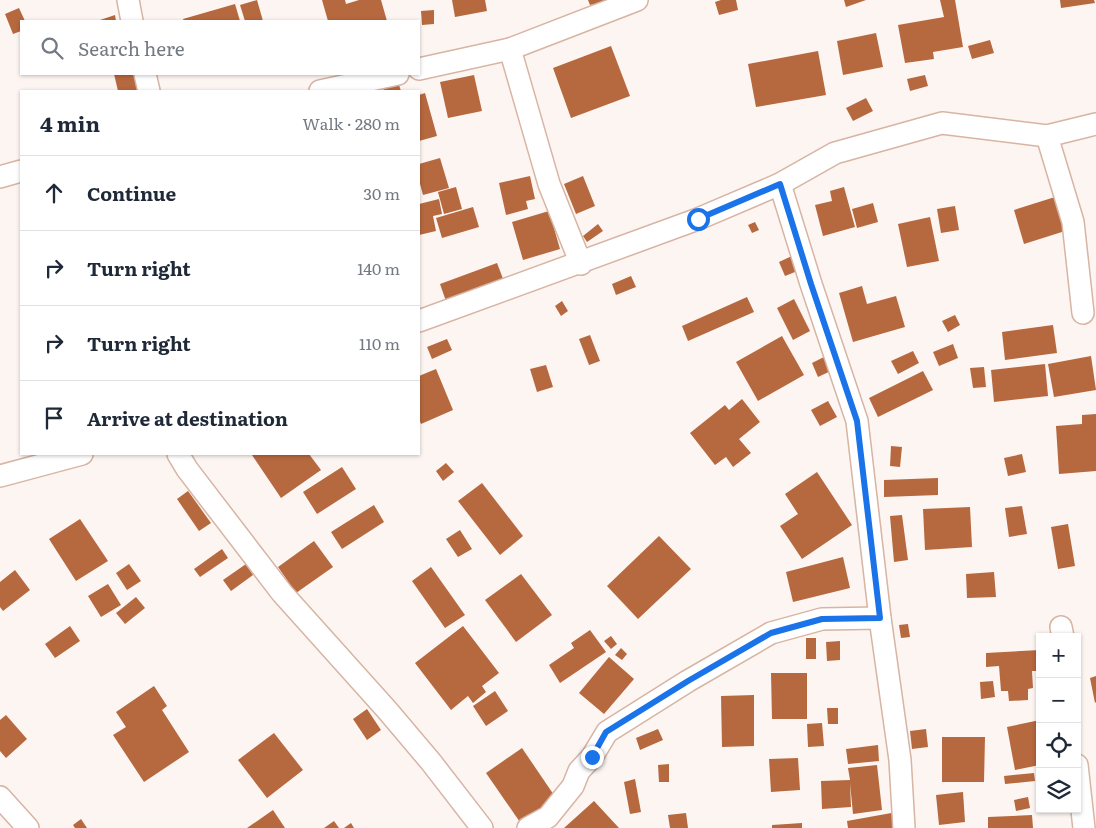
<!DOCTYPE html>
<html lang="en">
<head>
<meta charset="utf-8">
<style>
  :root { --surface:#fff; --page:#f2f2f3; --text:#1f2937; --muted:#747a83; --line:#e0e1e3 }
  body { margin:0; font-family:Literata,serif; background:var(--page); color:var(--text) }
  .controls { position:absolute; right:15px; bottom:15px; display:grid; overflow:hidden; border-radius:0px; box-shadow:0 1px 4px #0004 }
  .controls button { width:45px; height:45px; display:grid; place-items:center; padding:0; border:0; border-bottom:1px solid var(--line); background:var(--surface); color:var(--text); font:25px sans-serif }
  .stop { position:absolute; width:15px; height:15px; margin:-11px; border:4px solid #1a73e8; border-radius:50%; background:#fff }
  .stop.end { background:#1a73e8; border-color:#fff; box-shadow:0 1px 5px #0008 }
  .list { margin:0; padding:0; list-style:none }
  h2 { display:flex; justify-content:space-between; align-items:center; height:65px; margin:0; padding:0 20px; font-size:21px }
  h2 small { font-size:16px; font-weight:400; color:var(--muted) }
  .list li { display:grid; grid-template-columns:32px 1fr auto; gap:15px; align-items:center; box-sizing:border-box; height:75px; padding:0 20px; border-top:1px solid var(--line) }
  .list b { display:block; font-size:19px; white-space:nowrap }
  .list em { font-size:16px; font-style:normal; color:var(--muted) }
  .icon { flex:none; width:28px; height:28px; fill:none; stroke:currentColor; stroke-width:2; stroke-linecap:round; stroke-linejoin:round }
  .map { position:relative; flex:none; width:1096px; height:828px; overflow:hidden }
  .search { position:absolute; background:var(--surface); box-shadow:0 1px 4px #0004; left:20px; top:20px; width:400px; height:55px; display:flex; align-items:center; gap:12px; box-sizing:border-box; padding:0 18px; border-radius:0px; color:var(--muted); font-size:19px }
  .panel { position:absolute; background:var(--surface); box-shadow:0 1px 4px #0004; left:20px; top:90px; width:400px; height:365px; border-radius:0px }
  .map>svg:first-child { display:block }
</style>
</head>
<body>
<div class="map">
<svg width="1096" height="828" viewBox="0 0 1096 828">
  <rect width="100%" height="100%" fill="#fdf5f1"/>
  <g fill="#b6683f">
    <polygon points="257,0 263,21 245,21 240,5"/>
    <polygon points="322,0 345,0 346,4 359,0 381,0 387,21 328,21"/>
    <polygon points="452,0 485,0 487,11 455,17"/>
    <polygon points="588,0 608,0 608,1 590,5"/>
    <polygon points="721,0 736,0 738,10 719,15 715,2"/>
    <polygon points="844,0 866,0 846,7"/>
    <polygon points="940,0 955,0 963,47 933,52 934,59 905,63 898,25 944,17"/>
    <polygon points="1060,0 1094,0 1095,3 1061,8"/>
    <polygon points="235,4 240,21 184,21 183,19"/>
    <polygon points="19,8 25,21 21,21 21,31 13,34 5,14"/>
    <polygon points="434,10 434,24 422,25 421,11"/>
    <polygon points="115,15 116,21 97,21"/>
    <polygon points="876,33 883,67 843,75 837,41"/>
    <polygon points="990,40 994,53 972,59 968,46"/>
    <polygon points="611,46 630,96 571,118 553,68"/>
    <polygon points="818,51 826,95 756,107 748,64"/>
    <polygon points="114,74 134,74 138,91 118,91"/>
    <polygon points="474,75 482,111 448,118 440,82"/>
    <polygon points="925,75 928,86 910,91 907,79"/>
    <polygon points="398,82 401,91 384,91 383,87"/>
    <polygon points="425,93 437,136 419,141 419,95"/>
    <polygon points="866,98 873,111 853,121 846,108"/>
    <polygon points="440,158 449,188 423,195 419,180 419,164"/>
    <polygon points="530,176 535,199 526,201 528,209 506,215 499,183"/>
    <polygon points="583,176 595,206 576,214 564,184"/>
    <polygon points="456,187 462,209 444,214 438,192"/>
    <polygon points="844,187 855,227 823,236 815,205 832,201 830,191"/>
    <polygon points="1055,197 1065,231 1024,244 1014,210"/>
    <polygon points="439,199 442,214 433,216 436,231 419,235 419,204"/>
    <polygon points="873,203 878,222 857,228 852,209"/>
    <polygon points="955,206 959,230 941,233 937,209"/>
    <polygon points="473,207 479,227 442,238 436,218"/>
    <polygon points="549,211 560,249 523,260 512,222"/>
    <polygon points="930,217 939,261 907,267 898,224"/>
    <polygon points="755,222 759,230 752,233 748,225"/>
    <polygon points="598,224 603,231 587,242 583,236"/>
    <polygon points="794,255 800,270 785,276 779,262"/>
    <polygon points="497,263 505,284 447,304 440,284"/>
    <polygon points="631,276 636,287 616,295 612,284"/>
    <polygon points="862,286 867,304 896,296 905,327 853,342 839,293"/>
    <polygon points="747,297 754,312 688,341 682,326"/>
    <polygon points="794,299 810,331 793,340 777,308"/>
    <polygon points="562,301 568,311 561,316 555,306"/>
    <polygon points="955,315 960,325 948,332 942,321"/>
    <polygon points="1053,325 1057,353 1005,360 1002,332"/>
    <polygon points="590,335 600,361 589,365 579,339"/>
    <polygon points="782,336 804,375 758,401 736,362"/>
    <polygon points="447,339 452,350 432,359 427,347"/>
    <polygon points="953,344 958,358 939,366 933,352"/>
    <polygon points="913,351 919,363 898,374 891,361"/>
    <polygon points="828,355 835,369 818,377 812,363"/>
    <polygon points="1091,356 1096,390 1054,397 1048,364"/>
    <polygon points="1045,364 1048,396 994,402 991,370"/>
    <polygon points="546,365 553,387 537,392 530,369"/>
    <polygon points="984,367 986,387 973,388 970,368"/>
    <polygon points="436,369 453,410 421,424 419,419 419,376"/>
    <polygon points="923,371 933,390 878,417 869,398"/>
    <polygon points="742,399 760,422 739,439 751,453 733,467 726,457 715,465 690,433 725,405 729,410"/>
    <polygon points="828,401 837,417 820,426 811,410"/>
    <polygon points="1096,414 1096,471 1059,474 1056,426 1082,424 1082,415"/>
    <polygon points="891,446 902,447 900,467 890,466"/>
    <polygon points="255,454 309,454 321,470 281,498 252,455"/>
    <polygon points="1022,454 1026,472 1008,476 1004,458"/>
    <polygon points="446,463 454,472 443,481 436,471"/>
    <polygon points="342,467 356,489 317,514 303,492"/>
    <polygon points="817,472 852,525 802,559 780,526 798,514 785,494"/>
    <polygon points="938,478 938,495 884,497 884,480"/>
    <polygon points="482,483 523,536 500,555 458,501"/>
    <polygon points="188,491 211,523 199,531 177,499"/>
    <polygon points="374,505 384,522 342,549 331,532"/>
    <polygon points="1022,506 1027,534 1009,537 1005,508"/>
    <polygon points="970,507 972,547 925,550 923,509"/>
    <polygon points="902,515 908,560 894,562 890,516"/>
    <polygon points="80,519 108,561 76,581 49,539"/>
    <polygon points="1068,524 1075,566 1058,569 1051,527"/>
    <polygon points="460,530 472,549 458,557 446,539"/>
    <polygon points="659,536 691,569 638,619 607,586"/>
    <polygon points="314,541 333,567 296,593 278,567"/>
    <polygon points="222,549 228,558 200,577 194,569"/>
    <polygon points="843,557 850,588 793,602 786,572"/>
    <polygon points="129,564 141,581 127,590 116,573"/>
    <polygon points="246,564 253,575 231,591 223,580"/>
    <polygon points="431,567 465,615 445,628 412,581"/>
    <polygon points="15,570 30,590 3,611 0,607 0,582"/>
    <polygon points="994,572 996,597 967,598 966,574"/>
    <polygon points="521,574 552,615 516,642 485,600"/>
    <polygon points="108,584 121,605 101,617 88,596"/>
    <polygon points="136,597 145,608 125,624 116,613"/>
    <polygon points="908,624 910,637 901,638 899,625"/>
    <polygon points="70,626 80,641 55,658 45,644"/>
    <polygon points="463,626 499,673 482,686 486,692 473,703 468,696 451,710 415,663"/>
    <polygon points="590,630 606,652 560,683 549,665 574,648 571,643"/>
    <polygon points="611,636 617,644 611,649 604,641"/>
    <rect x="806" y="638" width="10" height="21"/>
    <polygon points="840,641 840,660 827,661 826,642"/>
    <polygon points="621,648 627,654 622,660 615,655"/>
    <polygon points="1040,650 1040,671 1032,671 1033,688 1028,689 1028,700 1009,701 1008,691 1001,691 999,666 986,667 986,653"/>
    <polygon points="609,657 634,679 604,714 579,693"/>
    <polygon points="771,673 807,673 807,719 772,719"/>
    <polygon points="1096,676 1096,702 1095,703 1090,678"/>
    <polygon points="993,681 995,697 981,699 980,682"/>
    <polygon points="154,686 167,706 162,710 189,752 144,782 113,735 126,727 116,712"/>
    <polygon points="495,691 508,711 486,726 473,706"/>
    <polygon points="754,695 754,746 722,747 721,696"/>
    <polygon points="827,708 838,708 838,724 828,724"/>
    <polygon points="367,709 381,730 367,740 353,719"/>
    <polygon points="6,715 27,739 6,758 0,751 0,720"/>
    <polygon points="1040,720 1040,765 1015,770 1007,727"/>
    <polygon points="822,723 824,746 808,747 807,724"/>
    <polygon points="658,729 663,740 640,750 636,738"/>
    <polygon points="926,729 928,747 912,749 910,731"/>
    <polygon points="274,733 303,770 267,798 238,760"/>
    <polygon points="942,737 985,737 984,782 942,782"/>
    <polygon points="878,745 879,761 848,764 846,749"/>
    <polygon points="522,748 558,801 522,825 486,773"/>
    <polygon points="798,758 800,790 771,792 769,759"/>
    <polygon points="669,764 669,782 659,782 658,765"/>
    <polygon points="877,765 882,810 853,814 850,783 851,807 822,809 821,781 850,780 848,768"/>
    <polygon points="1034,773 1035,781 1005,784 1004,776"/>
    <polygon points="635,779 641,812 630,814 624,782"/>
    <polygon points="963,792 965,822 939,825 936,795"/>
    <polygon points="1028,797 1030,808 1016,811 1014,800"/>
    <polygon points="594,801 619,828 564,828"/>
    <polygon points="273,810 285,828 247,828"/>
    <polygon points="897,812 900,828 848,828 847,821"/>
    <polygon points="686,813 688,828 670,828 668,815"/>
    <polygon points="1032,815 1033,828 988,828 988,817"/>
    <polygon points="81,819 87,828 75,828 73,825"/>
    <polygon points="334,821 339,828 324,828"/>
    <polygon points="351,823 354,828 344,828"/>
    <polygon points="802,823 802,828 772,828 772,825"/>
  </g>
  <g fill="none" stroke-linecap="round" stroke-linejoin="round">
    <g stroke="#d7b4a3" stroke-width="24">
      <g id="minor">
        <polyline points="128,0 132,21"/>
        <polyline points="510,49 549,184 581,264"/>
        <polyline points="419,69 510,49 637,0"/>
        <polyline points="145,74 149,91"/>
        <polyline points="320,91 398,74"/>
        <polyline points="1047,136 1073,222 1083,313"/>
        <polyline points="0,177 21,171"/>
        <polyline points="780,184 811,284 857,421 880,618 900,760 904,828"/>
        <polyline points="419,321 698,219 780,184 835,153 942,123 1047,136 1096,124"/>
        <polyline points="178,454 187,469 282,593 387,710 431,762 482,828"/>
        <polyline points="0,476 82,454"/>
        <polyline points="1061,627 1063,637"/>
        <polyline points="1077,765 1084,828"/>
        <polyline points="0,797 28,828"/>
        <polyline points="528,828 548,817 573,786 579,771 592,757 607,732 688,681 771,633 822,619 880,618"/>
      </g>
    </g>
    <use href="#minor" stroke="#fff" stroke-width="21"/>
  </g>
  <g fill="none" stroke-linecap="round" stroke-linejoin="round">
    <polyline stroke="#1a73e8" stroke-width="6" points="592,757 606,732 688,681 771,633 822,619 880,618 857,421 811,284 780,184 698,219"/>
  </g>
</svg>
<div class="controls">
<button>+</button>
<button>−</button>
<button><svg class="icon" aria-label="locate" viewBox="0 0 24 24"><circle cx="12" cy="12" r="6"/><path d="M12 2v4M12 18v4M2 12h4M18 12h4"/></svg></button>
<button><svg class="icon" aria-label="layers" viewBox="0 0 24 24"><path d="M12 4l9 5-9 5-9-5zM3 14l9 5 9-5"/></svg></button>
</div>
<div class="stop" style="left:698px;top:219px"></div>
<div class="stop end" style="left:592px;top:757px"></div>
<div class="search"><svg class="icon" aria-label="search" viewBox="0 0 24 24"><circle cx="10" cy="10" r="6"/><path d="M15 15l6 6"/></svg>Search here</div>
<section class="panel">
<h2>4 min<small>Walk · 280 m</small></h2>
<ul class="list">
<li><svg class="icon" aria-label="ahead" viewBox="0 0 24 24"><path d="M12 20V5M6 11l6-6 6 6"/></svg><div><b>Continue</b></div><em>30 m</em></li>
<li><svg class="icon" aria-label="right" viewBox="0 0 24 24"><path d="M7 20v-9h11M14 6l5 5-5 5"/></svg><div><b>Turn right</b></div><em>140 m</em></li>
<li><svg class="icon" aria-label="right" viewBox="0 0 24 24"><path d="M7 20v-9h11M14 6l5 5-5 5"/></svg><div><b>Turn right</b></div><em>110 m</em></li>
<li><svg class="icon" aria-label="arrive" viewBox="0 0 24 24"><path d="M6 21V4h12l-3 4 3 4H6"/></svg><div><b>Arrive at destination</b></div></li>
</ul>
</section>
</div>
</body>
</html>
